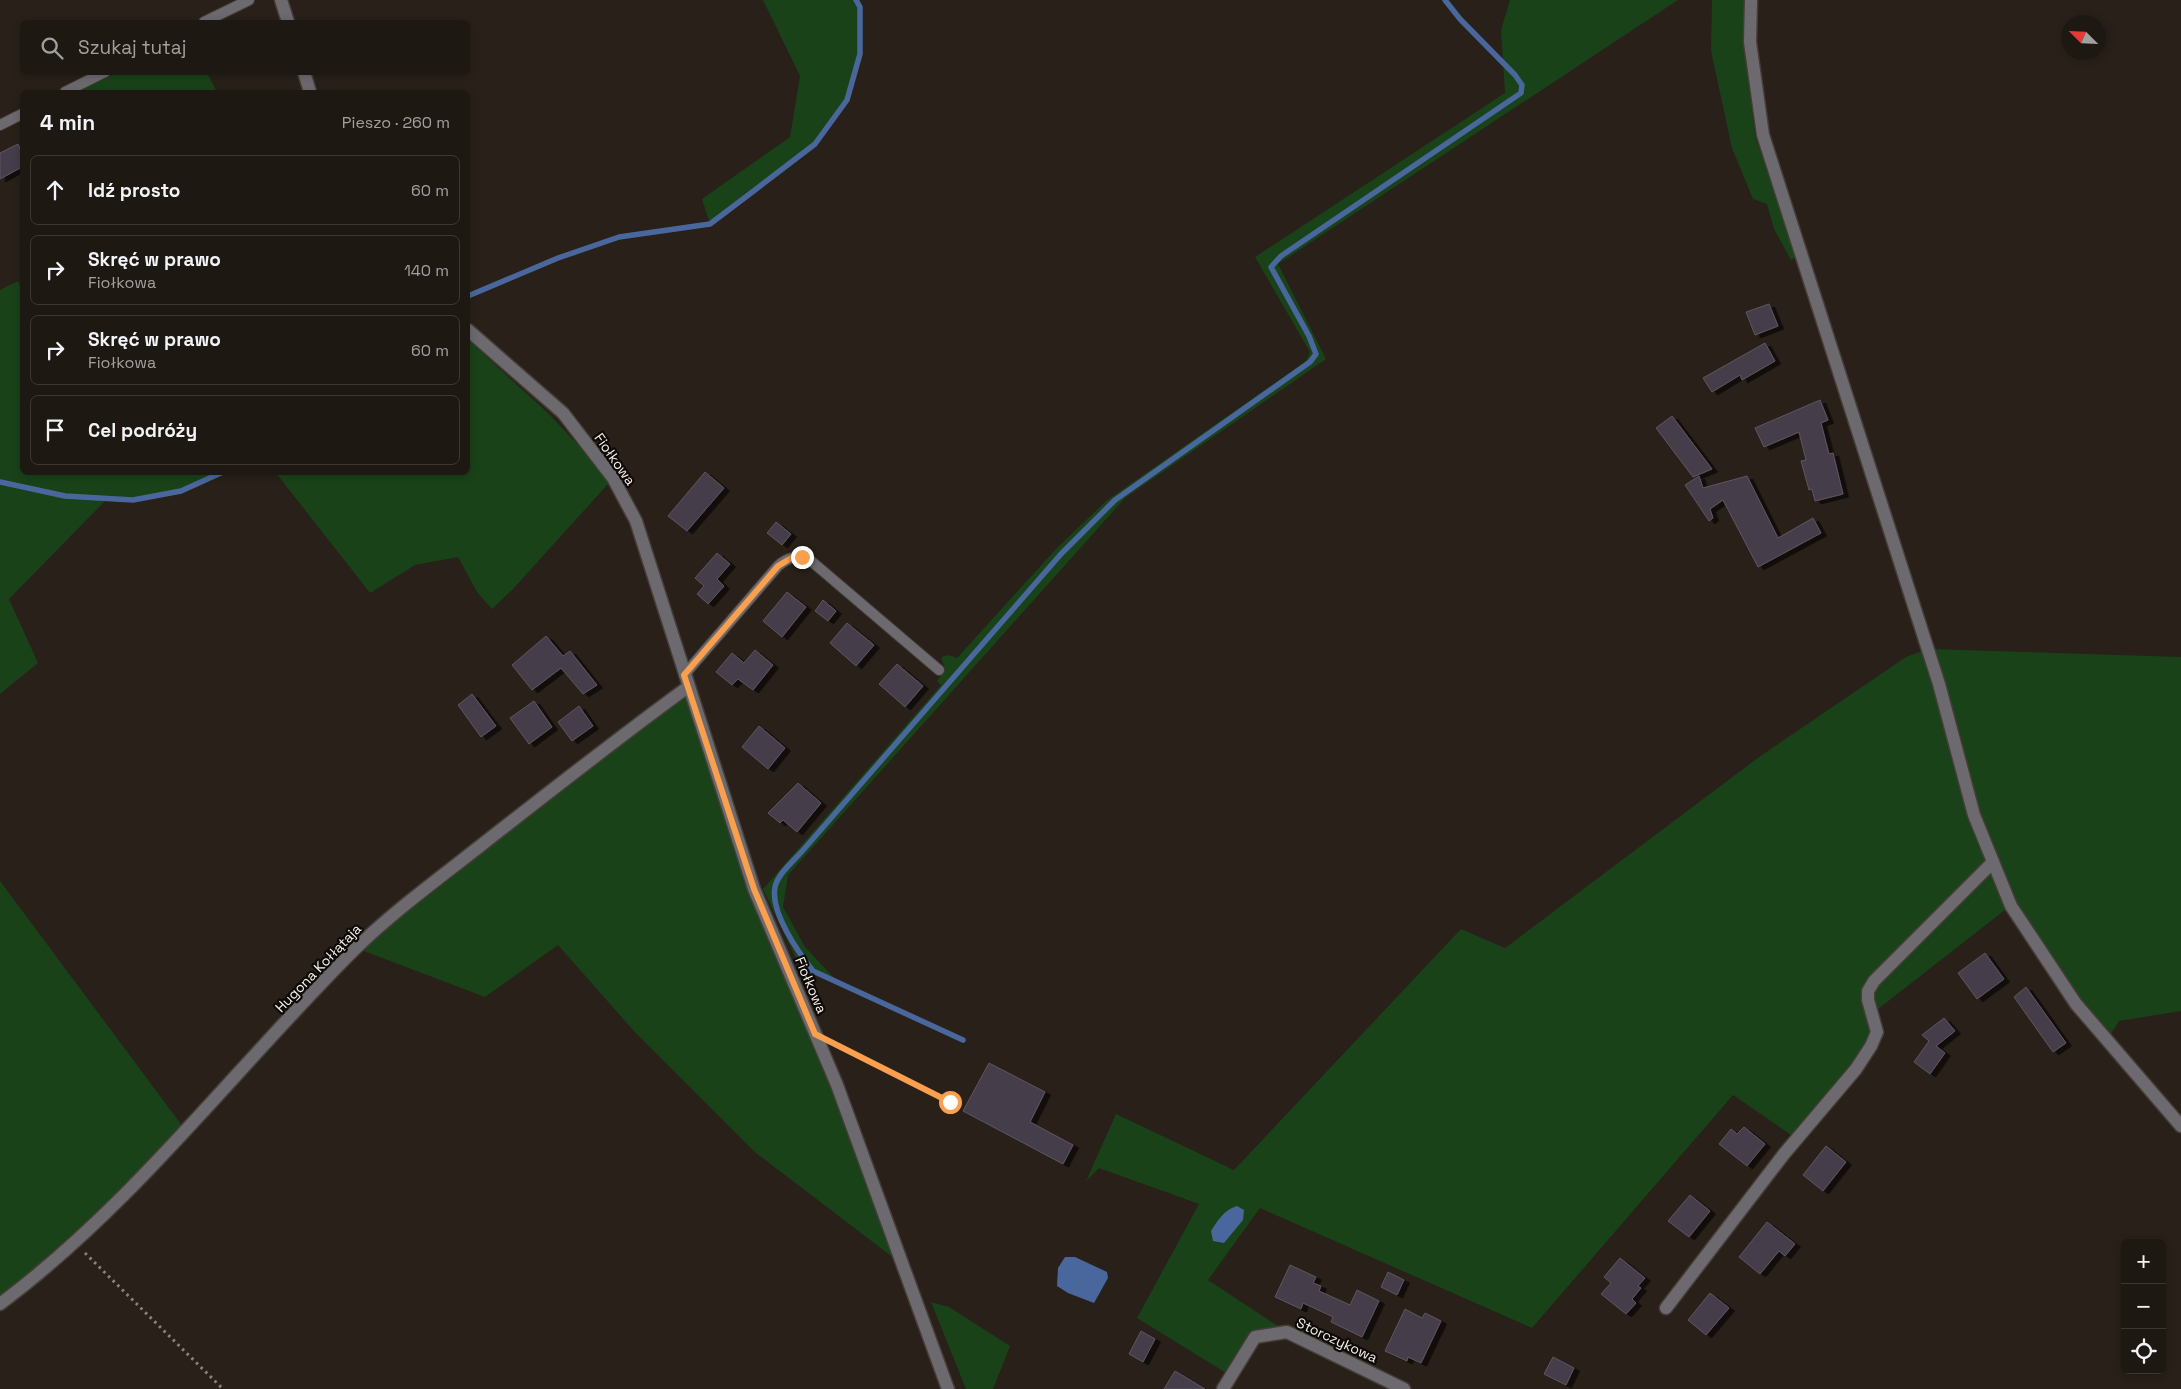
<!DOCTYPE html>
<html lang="pl">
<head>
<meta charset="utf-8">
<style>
  :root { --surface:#1e1813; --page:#2b2521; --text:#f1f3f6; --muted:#a1a0a0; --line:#3c3733 }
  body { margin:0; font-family:"Space Grotesk",sans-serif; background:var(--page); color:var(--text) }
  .controls { position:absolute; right:15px; bottom:15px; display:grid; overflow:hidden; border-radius:8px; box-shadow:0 2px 8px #0003 }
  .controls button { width:45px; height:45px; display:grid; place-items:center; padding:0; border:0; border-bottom:1px solid var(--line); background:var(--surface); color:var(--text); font:25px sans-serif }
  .compass { position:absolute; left:2061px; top:15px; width:45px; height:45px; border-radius:50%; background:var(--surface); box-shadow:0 2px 8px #0003; rotate:294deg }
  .stop { position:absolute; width:15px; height:15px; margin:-11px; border:4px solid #fa9f4e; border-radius:50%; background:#fff }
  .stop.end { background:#fa9f4e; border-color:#fff; box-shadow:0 1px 5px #0008 }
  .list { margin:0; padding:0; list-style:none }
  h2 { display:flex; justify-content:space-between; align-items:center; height:65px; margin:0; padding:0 20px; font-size:21px }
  h2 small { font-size:16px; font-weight:400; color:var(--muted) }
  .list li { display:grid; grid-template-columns:32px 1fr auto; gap:15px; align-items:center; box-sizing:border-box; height:70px; margin:0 10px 10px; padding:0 10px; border:1px solid var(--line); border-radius:8px }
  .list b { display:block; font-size:19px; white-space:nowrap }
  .list p { margin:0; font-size:16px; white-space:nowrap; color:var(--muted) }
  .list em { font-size:16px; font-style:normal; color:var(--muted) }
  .icon { flex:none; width:28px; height:28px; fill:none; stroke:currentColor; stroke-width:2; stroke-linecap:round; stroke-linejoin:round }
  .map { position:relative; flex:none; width:2181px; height:1389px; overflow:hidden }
  .search { position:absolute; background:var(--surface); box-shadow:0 2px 8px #0003; left:20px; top:20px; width:450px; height:55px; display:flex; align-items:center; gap:12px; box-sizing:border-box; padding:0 18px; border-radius:8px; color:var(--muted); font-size:19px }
  .panel { position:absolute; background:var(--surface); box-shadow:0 2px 8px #0003; left:20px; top:90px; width:450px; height:385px; border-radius:8px }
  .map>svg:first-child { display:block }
</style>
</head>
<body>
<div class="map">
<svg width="2181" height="1389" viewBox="0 0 2181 1389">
  <defs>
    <filter id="shadow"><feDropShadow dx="5.5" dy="3" stdDeviation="0" flood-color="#0009"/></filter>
  </defs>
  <rect width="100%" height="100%" fill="#282019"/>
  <g fill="#194219">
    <polygon points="763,0 856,0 860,7 860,54 847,100 815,144 710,224 702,199 790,137 800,76"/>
    <polygon points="1510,0 1678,0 1278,264 1326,359 1125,498 788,875 783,907 805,947 835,979 803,973 763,889 941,685 937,681 945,669 941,657 949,655 957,658 1056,549 1106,501 1306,361 1310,352 1255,257 1505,93 1501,30"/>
    <polygon points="1712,0 1744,0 1744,47 1755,136 1796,257 1791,260 1774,229 1767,204 1753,199 1732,148 1711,51"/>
    <polygon points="118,72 207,73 217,92 78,92"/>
    <polygon points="18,281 22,290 22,472 223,473 181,491 133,500 108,498 9,599 38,663 0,694 0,290"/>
    <polygon points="468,340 548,413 581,448 609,483 513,589 492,609 477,592 458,557 415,565 370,593 276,473 468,472"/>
    <polygon points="1928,649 2181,657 2181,1011 2119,1021 2107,1040 2010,906 1873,1013 1876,1025 1856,1069 1797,1139 1733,1095 1532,1328 1260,1208 1208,1280 1287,1332 1255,1337 1231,1376 1137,1318 1199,1204 1099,1168 1086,1181 1116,1114 1234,1170 1461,929 1505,948 1759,757 1906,657"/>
    <polygon points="688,687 754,889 903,1265 756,1153 633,1030 558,945 485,997 356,948"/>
    <polygon points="0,881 186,1131 0,1304"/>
    <polygon points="931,1302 949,1307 1010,1346 993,1389 966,1389"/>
  </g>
  <g fill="#4a679d">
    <path d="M1237,1206l7,4 -1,10 -19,23 -11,-2 -2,-10c7,-11 13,-21 26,-25z"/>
    <polygon points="1065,1257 1075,1257 1107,1272 1108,1278 1094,1303 1068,1293 1057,1286 1058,1268"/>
  </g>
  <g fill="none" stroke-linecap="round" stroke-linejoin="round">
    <g stroke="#4a679d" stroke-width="5.5">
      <polyline points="468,296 558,258 619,237 710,224 751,193 815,144 847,100 860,54 860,7 856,0"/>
      <polyline points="0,482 65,496 133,500 181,491 223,472"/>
      <path d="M963,1040l-150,-69c-15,-19 -43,-59 -38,-84 3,-14 20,-27 29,-38l257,-295 54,-54 195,-138 6,-8 -7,-18 -38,-69 10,-11 240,-163 1,-8 -7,-10 -55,-56 -15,-19"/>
    </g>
  </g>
  <g fill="#453e48" stroke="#5d5660" filter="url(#shadow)">
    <polygon points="18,144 22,153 22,167 0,179 0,153"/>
    <polygon points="1769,304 1778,326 1755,335 1746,312"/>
    <polygon points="1765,343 1775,361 1742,380 1740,375 1712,392 1703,378"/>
    <polygon points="1820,400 1828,420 1821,423 1829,454 1833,453 1843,494 1815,501 1812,489 1809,490 1801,461 1806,460 1799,432 1764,447 1755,428"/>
    <polygon points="1672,416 1712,469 1693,477 1656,428"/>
    <polygon points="705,472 724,488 687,531 668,516"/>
    <polygon points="1699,476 1703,488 1747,476 1778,538 1813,518 1821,533 1758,567 1723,500 1710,509 1713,518 1709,521 1685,485"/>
    <polygon points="776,522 791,534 782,545 767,533"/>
    <polygon points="717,553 730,564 717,579 724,586 708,604 697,594 704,586 695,578"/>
    <polygon points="787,592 806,607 782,637 763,621"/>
    <polygon points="823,600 836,611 828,621 815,611"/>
    <polygon points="847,623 874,645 856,666 830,643"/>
    <polygon points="546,636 563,656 570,651 597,685 583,694 561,668 532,690 512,665"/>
    <polygon points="755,650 773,665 753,690 738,679 732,685 716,672 732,653 744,663"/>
    <polygon points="897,664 923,686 905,707 879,684"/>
    <polygon points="472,694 496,726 481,737 458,705"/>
    <polygon points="534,701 552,727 529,744 510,718"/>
    <polygon points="579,706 593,726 572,741 558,722"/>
    <polygon points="759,726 785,748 768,769 742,747"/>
    <polygon points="798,783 821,803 797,832 783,820 780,823 768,813"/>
    <polygon points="1985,953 2004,979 1977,999 1958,973"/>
    <polygon points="2026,987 2066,1043 2053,1052 2014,997"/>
    <polygon points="1944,1018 1955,1031 1936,1046 1945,1053 1930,1074 1914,1062 1929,1041 1922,1035"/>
    <polygon points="989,1063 1045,1092 1030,1122 1073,1145 1063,1164 963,1111"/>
    <polygon points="1744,1127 1765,1144 1747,1166 1719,1144 1731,1129 1737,1134"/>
    <polygon points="1826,1146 1846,1162 1823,1191 1803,1175"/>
    <polygon points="1690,1195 1710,1211 1689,1237 1668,1221"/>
    <polygon points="1767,1222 1795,1244 1785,1256 1779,1251 1760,1274 1739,1257"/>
    <polygon points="1620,1258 1645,1278 1638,1286 1641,1288 1632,1299 1636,1303 1626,1314 1601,1294 1611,1283 1604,1277"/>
    <polygon points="1290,1265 1316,1277 1313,1283 1321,1286 1319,1291 1350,1305 1357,1290 1379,1301 1362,1337 1331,1322 1333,1317 1303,1303 1301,1309 1275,1297"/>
    <polygon points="1388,1272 1404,1280 1397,1295 1381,1287"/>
    <polygon points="1710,1293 1729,1308 1706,1335 1688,1320"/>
    <polygon points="1405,1309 1422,1318 1425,1313 1441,1321 1421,1363 1408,1357 1407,1361 1385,1351"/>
    <polygon points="1141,1331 1155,1339 1143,1362 1129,1354"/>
    <polygon points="1553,1357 1574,1368 1566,1385 1544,1374"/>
    <polygon points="1175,1371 1205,1389 1164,1389"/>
  </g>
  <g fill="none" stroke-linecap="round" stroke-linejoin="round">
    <g stroke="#453d37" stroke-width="12">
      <g id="lane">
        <polyline points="204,22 249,0"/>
        <polyline points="65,92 105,72"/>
        <polyline points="0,125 22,114"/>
        <path d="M684,675l94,-109c10,-9 19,-11 32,-6l129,110"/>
      </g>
    </g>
    <g stroke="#453d37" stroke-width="15">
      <g id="street">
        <polyline points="281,0 288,22"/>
        <polyline points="1751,0 1750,42 1763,135 1939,684 1974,815 2011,906 2076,1004 2181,1126"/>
        <polyline points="304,72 310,92"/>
        <polyline points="468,330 563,413 613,478 636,521 754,889 837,1085 948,1389"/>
        <path d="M0,1304c135,-101 236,-237 355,-355 40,-39 86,-72 129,-106 68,-53 135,-106 204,-156"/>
        <polyline points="1666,1308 1784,1154 1856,1069 1871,1046 1877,1032 1868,1000 1868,991 1874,981 1993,862"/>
        <polyline points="1223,1389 1255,1337 1287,1332 1404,1389"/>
      </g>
    </g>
    <g stroke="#8a837d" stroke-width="3" stroke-dasharray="2.5 4" stroke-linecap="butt">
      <polyline points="836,1045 950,1102"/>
      <polyline points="85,1253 223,1389"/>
    </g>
    <use href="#lane" stroke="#6d6a6f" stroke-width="10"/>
    <use href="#street" stroke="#6d6a6f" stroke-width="12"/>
  </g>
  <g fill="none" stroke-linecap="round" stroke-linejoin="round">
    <polyline stroke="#fa9f4e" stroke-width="6" points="802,557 793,557 778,566 684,675 754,889 815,1034 950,1102"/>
  </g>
  <g text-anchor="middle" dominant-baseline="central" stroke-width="4.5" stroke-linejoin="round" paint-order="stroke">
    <g font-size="14" fill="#f8f2ed" stroke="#0e0a08">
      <text transform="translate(615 459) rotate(55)">Fiołkowa</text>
      <text transform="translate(318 968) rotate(-46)">Hugona Kołłątaja</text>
      <text transform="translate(811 985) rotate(67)">Fiołkowa</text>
      <text transform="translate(1337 1340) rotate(25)">Storczykowa</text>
    </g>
  </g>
</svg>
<div class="controls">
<button>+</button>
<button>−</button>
<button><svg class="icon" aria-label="locate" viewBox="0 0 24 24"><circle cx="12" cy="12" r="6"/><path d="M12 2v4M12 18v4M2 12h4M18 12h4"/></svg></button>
</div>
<svg class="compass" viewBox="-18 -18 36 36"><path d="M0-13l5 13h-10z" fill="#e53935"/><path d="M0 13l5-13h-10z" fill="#a1a0a0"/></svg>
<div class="stop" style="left:950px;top:1102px"></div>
<div class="stop end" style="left:802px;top:557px"></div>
<div class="search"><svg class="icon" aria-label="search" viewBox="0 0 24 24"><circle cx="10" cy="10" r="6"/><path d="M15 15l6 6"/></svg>Szukaj tutaj</div>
<section class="panel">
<h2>4 min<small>Pieszo · 260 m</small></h2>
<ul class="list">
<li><svg class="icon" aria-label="ahead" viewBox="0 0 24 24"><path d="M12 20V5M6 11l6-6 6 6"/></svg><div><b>Idź prosto</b></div><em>60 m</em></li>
<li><svg class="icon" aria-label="right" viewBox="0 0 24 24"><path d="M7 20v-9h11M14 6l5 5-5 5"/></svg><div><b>Skręć w prawo</b><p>Fiołkowa</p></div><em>140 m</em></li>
<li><svg class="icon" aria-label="right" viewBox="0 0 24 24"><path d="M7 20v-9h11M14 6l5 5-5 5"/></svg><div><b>Skręć w prawo</b><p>Fiołkowa</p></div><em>60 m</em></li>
<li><svg class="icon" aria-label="arrive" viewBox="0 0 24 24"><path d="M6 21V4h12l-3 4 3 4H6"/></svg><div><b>Cel podróży</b></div></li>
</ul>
</section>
</div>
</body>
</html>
